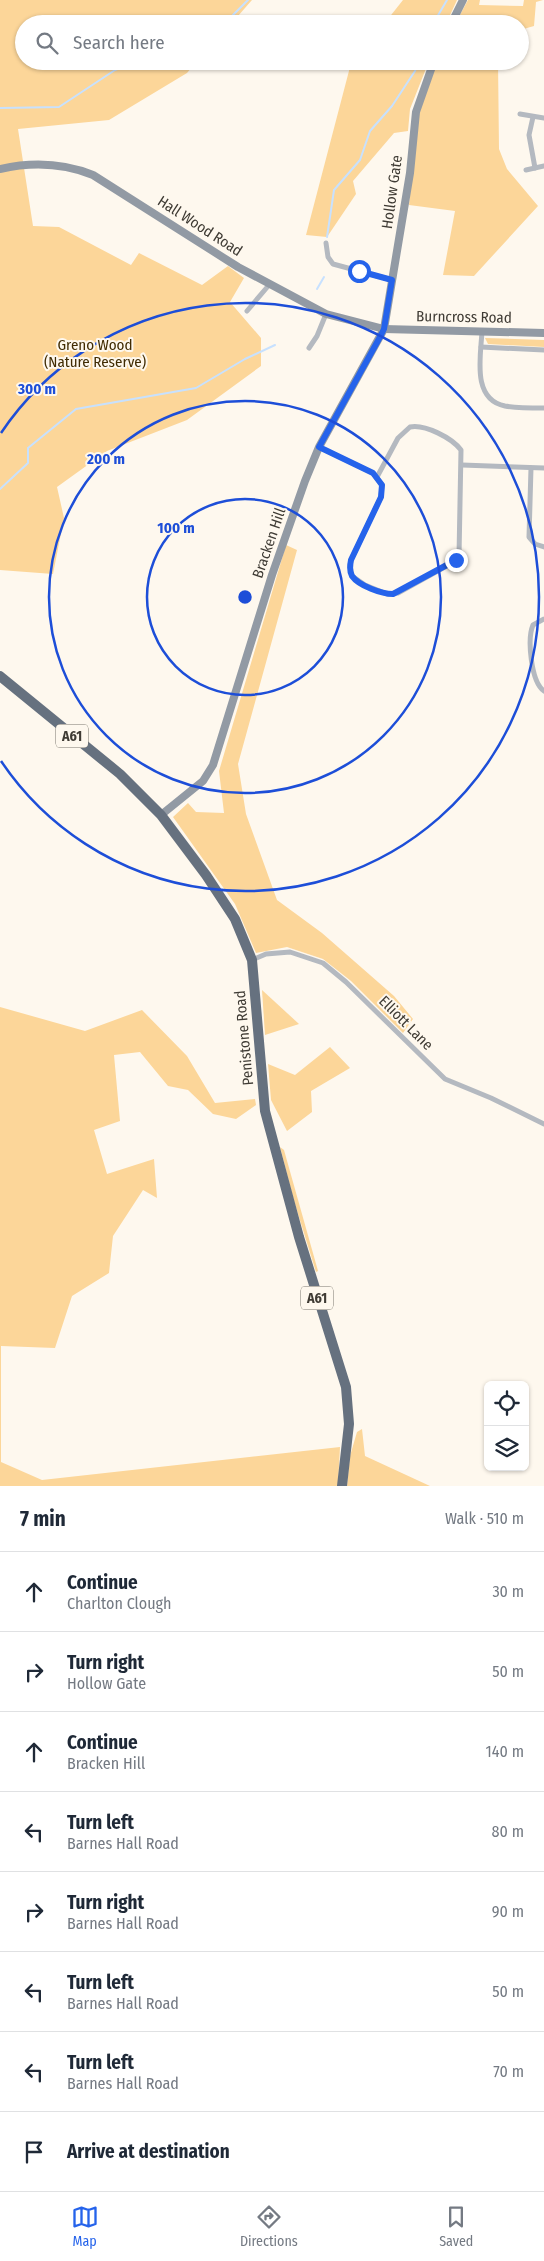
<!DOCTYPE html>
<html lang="en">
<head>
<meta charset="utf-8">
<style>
  :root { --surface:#fff; --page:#f2f2f3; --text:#1f2937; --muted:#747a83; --line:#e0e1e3; --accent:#2563eb }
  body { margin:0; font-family:"Fira Sans Condensed",sans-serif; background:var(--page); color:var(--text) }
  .controls { position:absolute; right:15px; bottom:15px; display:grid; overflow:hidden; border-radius:8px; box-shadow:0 1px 4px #0004 }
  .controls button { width:45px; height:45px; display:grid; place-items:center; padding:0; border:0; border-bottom:1px solid var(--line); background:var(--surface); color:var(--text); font:25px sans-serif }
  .stop { position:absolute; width:15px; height:15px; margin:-11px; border:4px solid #2563eb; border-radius:50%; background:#fff }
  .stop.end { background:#2563eb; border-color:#fff; box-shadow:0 1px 5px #0008 }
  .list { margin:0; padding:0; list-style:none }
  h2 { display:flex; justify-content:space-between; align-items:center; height:65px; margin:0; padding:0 20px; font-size:21px }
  h2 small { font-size:16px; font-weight:400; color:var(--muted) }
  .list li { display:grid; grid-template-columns:32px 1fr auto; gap:15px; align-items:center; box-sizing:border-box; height:80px; padding:0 20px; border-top:1px solid var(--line) }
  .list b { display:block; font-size:19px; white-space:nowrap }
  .list p { margin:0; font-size:16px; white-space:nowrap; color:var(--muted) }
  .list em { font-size:16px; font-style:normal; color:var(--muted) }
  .icon { flex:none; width:28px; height:28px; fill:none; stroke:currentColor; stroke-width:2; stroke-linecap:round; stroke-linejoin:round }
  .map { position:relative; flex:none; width:544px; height:1486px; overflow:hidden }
  .search { position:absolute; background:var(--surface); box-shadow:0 1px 4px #0004; left:15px; right:15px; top:15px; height:55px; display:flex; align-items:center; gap:12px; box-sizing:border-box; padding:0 18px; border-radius:28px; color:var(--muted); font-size:19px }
  .sheet { height:705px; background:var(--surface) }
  nav { display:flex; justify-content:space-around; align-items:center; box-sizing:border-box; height:70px; border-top:1px solid var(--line); background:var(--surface); font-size:14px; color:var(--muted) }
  nav a { display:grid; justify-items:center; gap:2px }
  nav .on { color:var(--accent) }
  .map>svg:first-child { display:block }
</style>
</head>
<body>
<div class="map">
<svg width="544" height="1486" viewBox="0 0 544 1486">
  <rect width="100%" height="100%" fill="#fef8ee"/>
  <g fill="#fcd699">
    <polygon points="0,0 252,0 231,24 24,24 24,61 197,61 187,73 109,120 18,129 33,226 59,227 131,265 139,253 202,285 228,266 244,278 230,302 261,338 261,366 187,420 107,451 57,487 64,518 53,574 0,570"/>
    <polygon points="403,0 457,0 446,24 384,24"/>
    <polygon points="468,0 480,0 479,5 523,6 524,0 543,0 536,2 534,26 520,30 520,24 455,24"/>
    <polygon points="354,61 429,61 410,109 408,131 394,133 353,181 356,194 327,237 306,235 350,67"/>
    <polygon points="437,61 498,61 499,149 507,169 538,206 474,276 443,275 455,211 409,205 417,113"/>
    <polygon points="485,338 544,340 544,347 488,344"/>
    <polygon points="286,545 297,550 238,764 246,814 277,900 322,933 394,996 413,1019 403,1033 351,981 323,959 287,947 256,953 235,904 173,817 188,803 196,812 224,813 219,771"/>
    <polygon points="262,990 299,1024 265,1035"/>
    <polygon points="0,1007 85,1031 142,1010 187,1056 215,1103 255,1099 256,1105 236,1119 213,1114 188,1090 168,1086 140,1052 114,1055 120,1121 94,1130 107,1174 154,1159 157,1198 143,1190 113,1236 109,1273 72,1296 55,1348 1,1346 1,1462 42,1480 340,1447 338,1486 0,1486"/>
    <polygon points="330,1047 350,1068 311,1091 312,1112 287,1131 271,1100 268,1064 295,1075"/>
    <polygon points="280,1147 284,1150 318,1271 316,1272 294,1201"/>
    <polygon points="362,1429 365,1456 430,1486 347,1486 350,1456 357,1432"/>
  </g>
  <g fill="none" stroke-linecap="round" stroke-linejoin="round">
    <g stroke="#c7e1ff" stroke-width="2">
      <polyline points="224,24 248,0"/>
      <polyline points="433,24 447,0"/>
      <polyline points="172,61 181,67 187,61"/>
      <polyline points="0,108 59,107 115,70 137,61"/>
      <polyline points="327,237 334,190 360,160 370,131 392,106 415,71 418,61"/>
      <polyline points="317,289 324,277"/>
      <polyline points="0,489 28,463 28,448 76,409 196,388 245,359 275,345"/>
    </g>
    <g stroke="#b4b9c0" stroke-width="5">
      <polyline points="520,114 544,118"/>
      <polyline points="533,117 529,135 535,168"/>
      <polyline points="526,170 544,166"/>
      <polyline points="326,243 328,257 333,264 392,280"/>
      <polyline points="247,311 269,285"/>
      <path d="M482,331c-1,24 -11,68 23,75 12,2 26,2 39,2"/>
      <polyline points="481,347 544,350"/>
      <polyline points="309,348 317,336 326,314"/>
      <path d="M319,447l54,26 9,12 -1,12 -30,63 -1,6 2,10 13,9 22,9 11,-1 54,-30 7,-7 2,-106c-9,-12 -36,-26 -51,-23l-12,11 -21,39"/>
      <polyline points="462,465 544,468"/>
      <polyline points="531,468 529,537 535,544 544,547"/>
      <path d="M544,619l-11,6c-6,14 -2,57 11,66"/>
      <polyline points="252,960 266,954 290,952 323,963 346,982 445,1079 491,1098 544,1124"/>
    </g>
    <g stroke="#929aa4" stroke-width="8">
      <polyline points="451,24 463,0"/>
      <path d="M0,169c31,-7 63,-6 93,6l145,92 88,47 58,15 160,4"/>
      <polyline points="161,815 203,781 213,765 272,575 305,481 319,447 384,329 410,173 416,112 434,61"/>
    </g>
    <polyline stroke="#66717f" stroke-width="10" points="0,676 120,774 161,815 206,875 235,919 252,960 265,1111 299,1237 346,1387 349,1424 342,1486"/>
  </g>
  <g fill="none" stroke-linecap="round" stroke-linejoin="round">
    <path stroke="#2563eb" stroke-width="6" d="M359,271l33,9 -8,49 -4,8 -61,110 54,26 9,12 -1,12 -30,63c-1,5 -2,11 1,16 7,10 30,18 41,18l63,-34"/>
  </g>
  <g fill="none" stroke="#1d4ed8" stroke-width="2.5">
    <circle cx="245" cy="597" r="98"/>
    <circle cx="245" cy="597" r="196"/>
    <path d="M1 433A294 294 0 1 1 1 761"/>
  </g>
  <g text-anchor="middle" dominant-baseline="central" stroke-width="4" stroke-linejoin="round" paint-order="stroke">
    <g fill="#fef8ee" stroke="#78746c" stroke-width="1">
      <rect x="56" y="724.5" width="32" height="23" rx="4"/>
      <rect x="301" y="1286.5" width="32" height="23" rx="4"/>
    </g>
    <g font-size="14" font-weight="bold" fill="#3f3b34">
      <text x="72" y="736">A61</text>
      <text x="317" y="1298">A61</text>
    </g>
    <g font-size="15" fill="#3f3b34" stroke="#fef8ee">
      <text transform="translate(392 192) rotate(-82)">Hollow Gate</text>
      <text transform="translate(200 226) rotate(33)">Hall Wood Road</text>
      <text transform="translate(464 317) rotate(1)">Burncross Road</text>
      <text transform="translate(269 543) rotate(-71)">Bracken Hill</text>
      <text transform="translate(406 1023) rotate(45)">Elliott Lane</text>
      <text transform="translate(244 1038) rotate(-95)">Penistone Road</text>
    </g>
    <g font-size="15" fill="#412c03" stroke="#fef8ee">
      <text x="95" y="345">Greno Wood<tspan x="95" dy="17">(Nature Reserve)</tspan></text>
    </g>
  </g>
  <circle cx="245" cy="597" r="8" fill="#1d4ed8" stroke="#fef8ee" stroke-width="2.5"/>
  <g font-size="15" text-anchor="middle" font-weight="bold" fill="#1d4ed8" stroke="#fef8ee" stroke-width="4" stroke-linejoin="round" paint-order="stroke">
    <text x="37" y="394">300 m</text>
    <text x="106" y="464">200 m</text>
    <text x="176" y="533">100 m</text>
  </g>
</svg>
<div class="controls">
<button><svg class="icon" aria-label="locate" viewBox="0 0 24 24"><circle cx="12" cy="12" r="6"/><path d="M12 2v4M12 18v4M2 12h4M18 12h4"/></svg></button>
<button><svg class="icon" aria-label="layers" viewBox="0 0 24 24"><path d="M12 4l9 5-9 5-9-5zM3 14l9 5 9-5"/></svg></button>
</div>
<div class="stop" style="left:359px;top:271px"></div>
<div class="stop end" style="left:456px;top:560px"></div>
<div class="search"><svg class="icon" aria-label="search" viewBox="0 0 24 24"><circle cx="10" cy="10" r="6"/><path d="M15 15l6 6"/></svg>Search here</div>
</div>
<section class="sheet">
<h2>7 min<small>Walk · 510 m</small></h2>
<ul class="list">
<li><svg class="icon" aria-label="ahead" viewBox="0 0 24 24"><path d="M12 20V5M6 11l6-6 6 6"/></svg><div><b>Continue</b><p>Charlton Clough</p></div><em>30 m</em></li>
<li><svg class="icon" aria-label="right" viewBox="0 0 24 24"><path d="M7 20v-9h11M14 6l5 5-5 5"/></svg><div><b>Turn right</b><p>Hollow Gate</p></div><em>50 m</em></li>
<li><svg class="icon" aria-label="ahead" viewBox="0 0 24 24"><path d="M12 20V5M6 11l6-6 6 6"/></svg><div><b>Continue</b><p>Bracken Hill</p></div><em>140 m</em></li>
<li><svg class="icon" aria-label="left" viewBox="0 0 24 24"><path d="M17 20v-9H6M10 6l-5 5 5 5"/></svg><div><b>Turn left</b><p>Barnes Hall Road</p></div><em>80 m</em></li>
<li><svg class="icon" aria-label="right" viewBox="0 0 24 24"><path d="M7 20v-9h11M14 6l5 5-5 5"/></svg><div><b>Turn right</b><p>Barnes Hall Road</p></div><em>90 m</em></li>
<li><svg class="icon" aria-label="left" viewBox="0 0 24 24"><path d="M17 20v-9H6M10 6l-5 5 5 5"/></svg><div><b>Turn left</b><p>Barnes Hall Road</p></div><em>50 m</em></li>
<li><svg class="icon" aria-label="left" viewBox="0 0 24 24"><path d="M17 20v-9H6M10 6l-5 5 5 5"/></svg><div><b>Turn left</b><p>Barnes Hall Road</p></div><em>70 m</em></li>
<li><svg class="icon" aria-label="arrive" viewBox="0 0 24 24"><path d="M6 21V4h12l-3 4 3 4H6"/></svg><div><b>Arrive at destination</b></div></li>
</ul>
</section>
<nav>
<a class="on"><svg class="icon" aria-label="map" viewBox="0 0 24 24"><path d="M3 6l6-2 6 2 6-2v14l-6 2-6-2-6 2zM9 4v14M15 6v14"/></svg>Map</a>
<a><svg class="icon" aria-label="directions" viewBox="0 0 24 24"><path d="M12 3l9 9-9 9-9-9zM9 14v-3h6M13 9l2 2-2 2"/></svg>Directions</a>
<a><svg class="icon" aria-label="saved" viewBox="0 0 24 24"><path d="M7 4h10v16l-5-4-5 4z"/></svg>Saved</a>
</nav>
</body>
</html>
